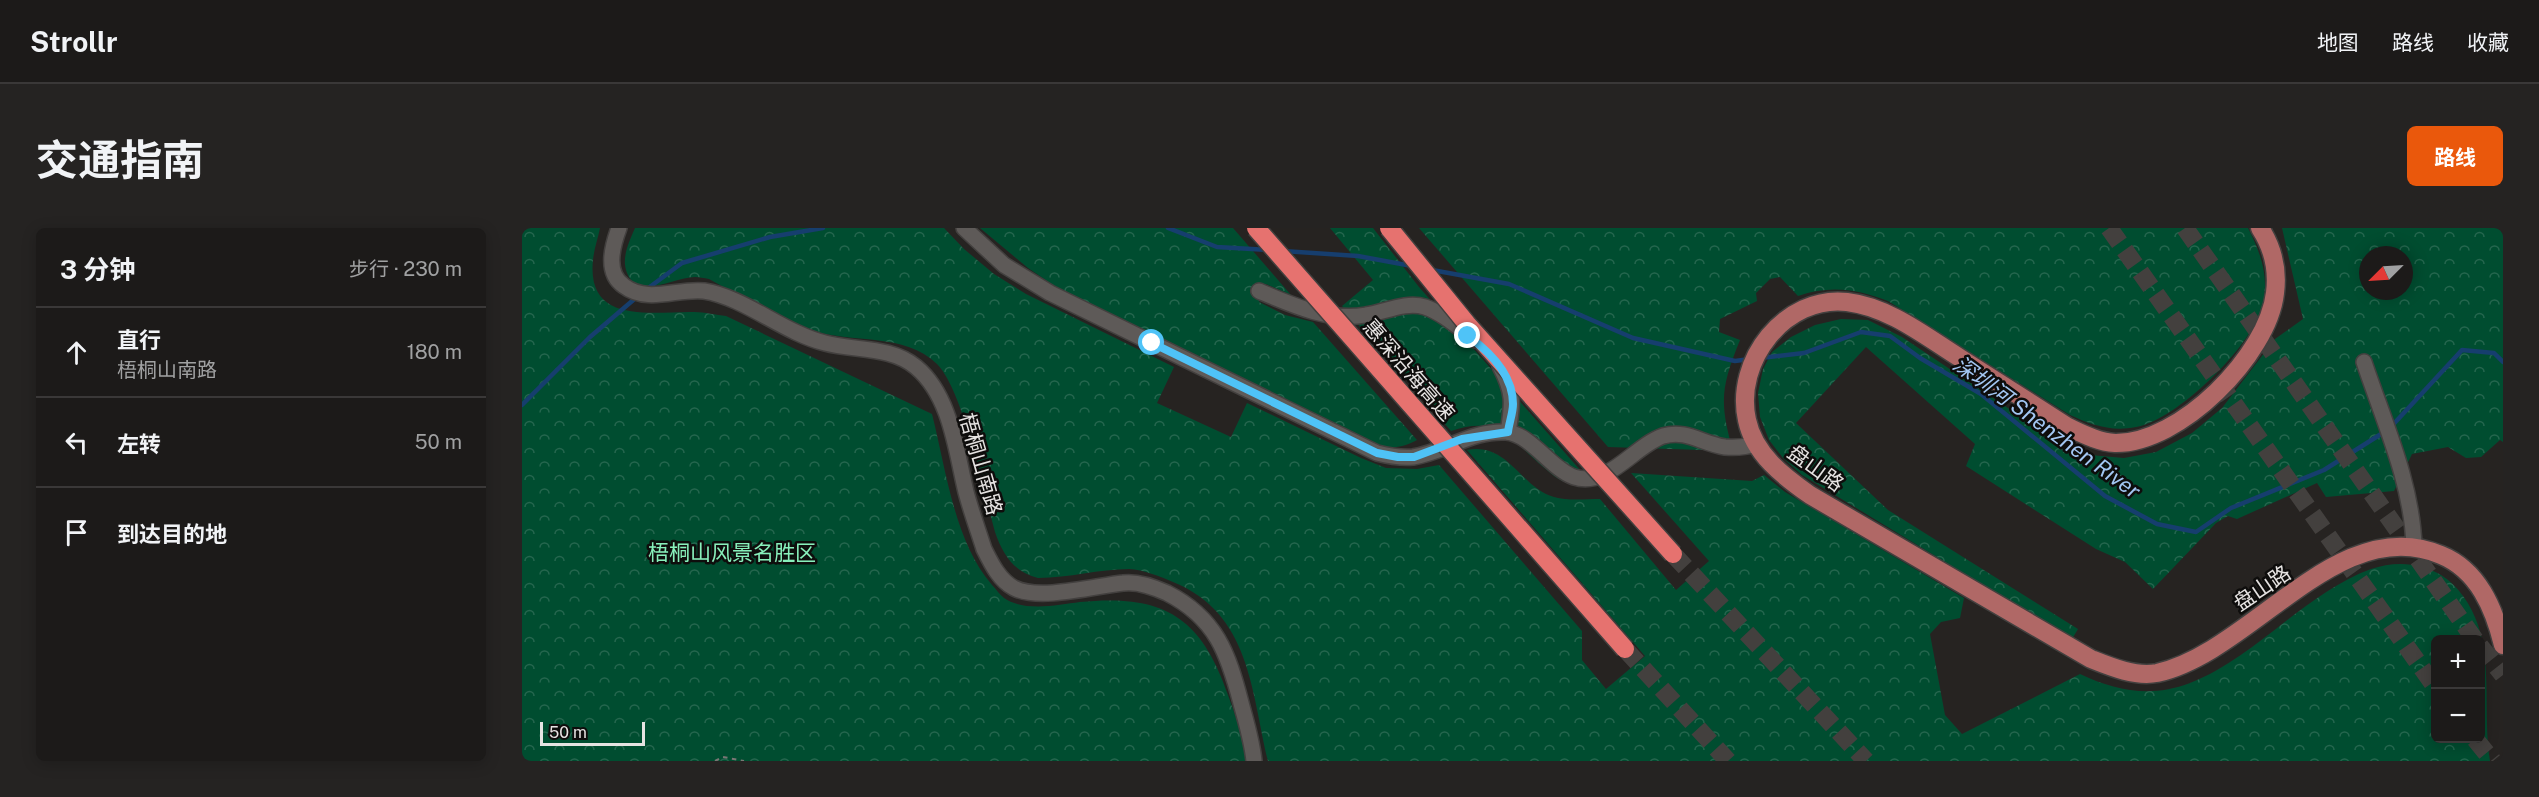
<!DOCTYPE html>
<html lang="zh">
<head>
<meta charset="utf-8">
<style>
  :root { --surface:#1c1a19; --page:#252322; --text:#f1f3f6; --muted:#a0a1a2; --line:#3a3838; --accent:#ea580c }
  body { margin:0; font-family:"Public Sans","Noto Sans SC",sans-serif; background:var(--page); color:var(--text) }
  .controls { position:absolute; right:18px; bottom:18px; display:grid; overflow:hidden; border-radius:9px; box-shadow:0 3px 15px #0003 }
  .controls button { width:54px; height:54px; display:grid; place-items:center; padding:0; border:0; border-bottom:2px solid var(--line); background:var(--surface); color:var(--text); font:30px sans-serif }
  .compass { position:absolute; left:1837px; top:18px; width:54px; height:54px; border-radius:50%; background:var(--surface); box-shadow:0 3px 15px #0003; rotate:246deg }
  .scale { position:absolute; left:18px; bottom:15px; width:105px; box-sizing:border-box; padding-left:6px; border:3px solid #e6e3e2; border-top:0; font-size:16px; line-height:21px; white-space:nowrap; color:#e6e3e2; -webkit-text-stroke:4px #0e0d0c; paint-order:stroke }
  .stop { position:absolute; width:18px; height:18px; margin:-14px; border:4px solid #4fc3f7; border-radius:50%; background:#fff }
  .stop.end { background:#4fc3f7; border-color:#fff; box-shadow:0 2px 6px #0008 }
  .list { margin:0; padding:0; list-style:none }
  h2 { display:flex; justify-content:space-between; align-items:center; height:78px; margin:0; padding:0 24px; font-size:26px }
  h2 small { font-size:20px; font-weight:400; color:var(--muted) }
  .list li { display:grid; grid-template-columns:39px 1fr auto; gap:18px; align-items:center; box-sizing:border-box; height:90px; padding:0 24px; border-top:2px solid var(--line) }
  .list b { display:block; font-size:22px; white-space:nowrap }
  .list p { margin:0; font-size:20px; white-space:nowrap; color:var(--muted) }
  .list em { font-size:20px; font-style:normal; color:var(--muted) }
  .icon { flex:none; width:33px; height:33px; fill:none; stroke:currentColor; stroke-width:2; stroke-linecap:round; stroke-linejoin:round }
  .map { position:relative; flex:none; width:1981px; height:533px; overflow:hidden; border-radius:9px }
  header { display:flex; align-items:center; gap:36px; box-sizing:border-box; height:84px; padding:0 30px; background:var(--surface); border-bottom:2px solid var(--line) }
  header strong { font-size:28px }
  nav { display:flex; gap:33px; margin-inline-start:auto; font-size:21px }
  .intro { display:flex; align-items:center; justify-content:space-between; box-sizing:border-box; height:144px; padding:0 36px }
  h1 { margin:0; font-size:42px }
  .button { padding:15px 27px; border-radius:9px; background:var(--accent); color:#fff; font-size:21px; font-weight:700 }
  main { display:flex; gap:36px; padding:0 36px }
  aside { flex:1; background:var(--surface); border-radius:9px; box-shadow:0 3px 15px #0003 }
  .map>svg:first-child { display:block }
</style>
</head>
<body>
<header>
<strong>Strollr</strong>
<nav><a>地图</a><a>路线</a><a>收藏</a></nav>
</header>
<div class="intro"><h1>交通指南</h1><a class="button">路线</a></div>
<main>
<aside>
<h2>3 分钟<small>步行 · 230 m</small></h2>
<ul class="list">
<li><svg class="icon" aria-label="ahead" viewBox="0 0 24 24"><path d="M12 20V5M6 11l6-6 6 6"/></svg><div><b>直行</b><p>梧桐山南路</p></div><em>180 m</em></li>
<li><svg class="icon" aria-label="left" viewBox="0 0 24 24"><path d="M17 20v-9H6M10 6l-5 5 5 5"/></svg><div><b>左转</b></div><em>50 m</em></li>
<li><svg class="icon" aria-label="arrive" viewBox="0 0 24 24"><path d="M6 21V4h12l-3 4 3 4H6"/></svg><div><b>到达目的地</b></div></li>
</ul>
</aside>
<div class="map">
<svg width="1981" height="533" viewBox="0 0 1981 533">
  <defs>
    <pattern id="forest-crowns" width="20" height="18" patternUnits="userSpaceOnUse" patternTransform="scale(1.5)"><rect width="20" height="18" fill="#004d30"/><path d="M2 6a3 3 0 1 1 6 0M12 15a3 3 0 1 1 6 0" fill="none" stroke="#25664e"/></pattern>
  </defs>
  <rect width="100%" height="100%" fill="#262321"/>
  <g fill="url(#forest-crowns)" fill-rule="evenodd">
    <path d="M0,0h78c-2,10 -6,21 -7,32 -7,66 61,51 101,52 11,0 22,3 32,4l206,98c14,55 22,127 60,171 4,4 8,10 12,13 20,14 54,7 76,4 83,-8 121,14 148,93 8,22 15,43 18,66h-724z"/>
    <path d="M113,0h309l20,21 30,25 32,20 148,73 -17,36 74,34 16,-34 114,55 25,10 31,1 22,-4 143,166v29l24,29 39,-33 -178,-206c41,-8 53,37 87,47 13,4 32,2 46,2l76,91 33,-29 -78,-88 121,8 12,-6 21,17 179,106 -4,20 -19,4 -11,12 15,81 17,19 118,-60c36,17 71,24 110,9 65,-25 115,-90 181,-114 23,-8 49,-7 70,6 18,11 30,30 37,50 14,43 5,91 12,136h-1222c-17,-71 -18,-148 -95,-179 -14,-6 -29,-12 -44,-13 -30,0 -60,9 -91,9 -24,-6 -35,-23 -43,-46 -11,-39 -32,-142 -58,-168 -32,-32 -86,-20 -126,-34 -36,-12 -69,-33 -102,-51 -5,-1 -10,-2 -14,-2 -21,0 -57,24 -68,-4 -6,-15 2,-31 8,-45zM1914,412h44v99h-44z"/>
    <path d="M458,0h253l58,67 -25,-11 -7,18 26,13 28,7 104,118c-15,8 -25,9 -41,5l-308,-150 -40,-27z"/>
    <path d="M808,0h43l46,59 169,192c-6,2 -16,5 -23,3 -7,-2 -17,-11 -23,-16 -32,-28 -45,-51 -91,-35l-109,-125 31,-26z"/>
    <path d="M897,0h829c13,25 22,51 14,79 -11,40 -85,113 -126,120 -25,5 -44,-2 -66,-12l-182,-114c-31,-12 -58,-16 -90,-5l-18,-19 -10,2 -14,14 1,8 -37,18 -1,13 21,8c-19,47 -21,62 -7,111l-125,-4z"/>
    <path d="M1760,0h221v214l-3,-2 -19,17 -15,1 -18,-11 -36,7 -18,37 -68,6 -9,-14 -80,36 -9,-3 -12,7 -63,66 -28,-27 -29,-13 -130,-83 9,-22 -109,-97 -70,76 92,87 190,119 -6,10 -270,-164 -19,-17 -14,-18 -9,-23 -2,-24 5,-24 9,-17 19,-15 24,-12 26,-6 27,1 34,17 149,100 39,18 34,3 32,-6 36,-19 30,-25 53,-69 28,-20zM1846,27h36v36h-36z"/>
  </g>
  <g fill="none" stroke-linecap="round" stroke-linejoin="round">
    <g stroke="#163e6e" stroke-width="4.5">
      <polyline points="646,0 695,19 747,22"/>
      <polyline points="761,23 836,28 890,38"/>
      <polyline points="910,42 987,56 1111,110 1213,133 1228,131"/>
      <polyline points="125,61 160,35 248,9 301,0"/>
      <polyline points="1239,130 1282,125 1339,104 1368,108 1398,130 1459,166 1583,268 1635,296 1674,304 1709,280 1802,242 1867,201 1940,122 1972,125 1981,134"/>
      <polyline points="0,177 68,109 116,68"/>
    </g>
    <g stroke="#43403e" stroke-width="18" stroke-dasharray="18 9" stroke-linecap="butt">
      <polyline points="1587,0 1914,460"/>
      <polyline points="1663,0 1953,412"/>
      <polyline points="1958,418 1981,447"/>
      <polyline points="1953,511 1971,533"/>
    </g>
    <g stroke="#43403e" stroke-width="18" stroke-dasharray="18 9" stroke-linecap="butt">
      <polyline points="1151,326 1344,533"/>
      <polyline points="1103,421 1206,533"/>
    </g>
    <g stroke="#43403f" stroke-width="18">
      <g id="minor">
        <path d="M97,0c-7,19 -14,45 5,58 24,18 53,2 80,5 40,6 80,42 121,52 30,8 66,3 91,24 35,29 40,84 50,125 5,19 12,38 18,57 7,14 15,31 30,39 25,13 81,-2 109,-5 15,-2 31,4 44,10 49,25 61,60 74,110 5,19 11,38 13,58"/>
        <path d="M442,0l40,37 46,28 327,160c12,3 24,5 36,4 32,-5 59,-27 93,-25 25,2 45,37 68,45 34,11 60,-31 89,-41 24,-7 39,8 62,11 11,1 21,0 31,-3"/>
        <path d="M737,63c33,14 70,31 107,24 19,-3 40,-14 59,-8 18,6 35,22 50,33"/>
        <path d="M1842,134c20,60 48,121 50,184"/>
        <path d="M978,138c14,27 13,37 8,66"/>
      </g>
    </g>
    <g stroke="#43403f" stroke-width="21">
      <path id="major" d="M1738,0c13,20 18,42 15,65 -7,62 -95,151 -160,150 -17,-1 -32,-9 -47,-16 -36,-23 -72,-46 -108,-69 -35,-22 -71,-51 -113,-56 -62,-7 -113,59 -100,118 7,34 36,56 63,75l281,164c20,8 44,18 66,14 95,-21 182,-162 284,-118 37,15 53,53 62,90"/>
    </g>
    <polyline stroke="#797674" stroke-width="2" stroke-dasharray="4.5 4.5" stroke-linecap="butt" points="193,533 201,529 222,533"/>
    <use href="#minor" stroke="#5e5a58" stroke-width="15"/>
    <use href="#major" stroke="#b06866" stroke-width="18"/>
    <g stroke="#43403f" stroke-width="21" stroke-linecap="butt">
      <g id="highway-bridge">
        <polyline points="734,0 1103,421"/>
        <polyline points="867,0 945,96 1151,326"/>
      </g>
    </g>
    <use href="#highway-bridge" stroke="#e6726f" stroke-width="18"/>
  </g>
  <g fill="none" stroke-linecap="round" stroke-linejoin="round">
    <path stroke="#4fc3f7" stroke-width="8" d="M630,115l225,110 21,4h16l48,-18 46,-7c1,-9 5,-19 5,-28 0,-29 -23,-52 -45,-68"/>
  </g>
  <g text-anchor="middle" dominant-baseline="central" stroke-width="5" stroke-linejoin="round" paint-order="stroke">
    <g font-size="21" fill="#e6e3e2" stroke="#0e0d0c">
      <text transform="translate(887 142) rotate(49)">惠深沿海高速</text>
      <text transform="translate(459 236) rotate(74)">梧桐山南路</text>
      <text transform="translate(1294 240) rotate(36)">盘山路</text>
      <text transform="translate(1740 360) rotate(-34)">盘山路</text>
    </g>
    <g font-size="21" fill="#88f0bb" stroke="#0e0d0c">
      <text x="210" y="324">梧桐山风景名胜区</text>
    </g>
    <g font-size="22" font-style="italic" fill="#a2c6f2" stroke="#0e0d0c">
      <text transform="translate(1525 199) rotate(36)">深圳河 Shenzhen River</text>
    </g>
  </g>
</svg>
<div class="controls">
<button>+</button>
<button>−</button>
</div>
<svg class="compass" viewBox="-18 -18 36 36"><path d="M0-13l5 13h-10z" fill="#e53935"/><path d="M0 13l5-13h-10z" fill="#a0a1a2"/></svg>
<div class="scale">50 m</div>
<div class="stop" style="left:630px;top:115px"></div>
<div class="stop end" style="left:946px;top:108px"></div>
</div>
</main>
</body>
</html>
